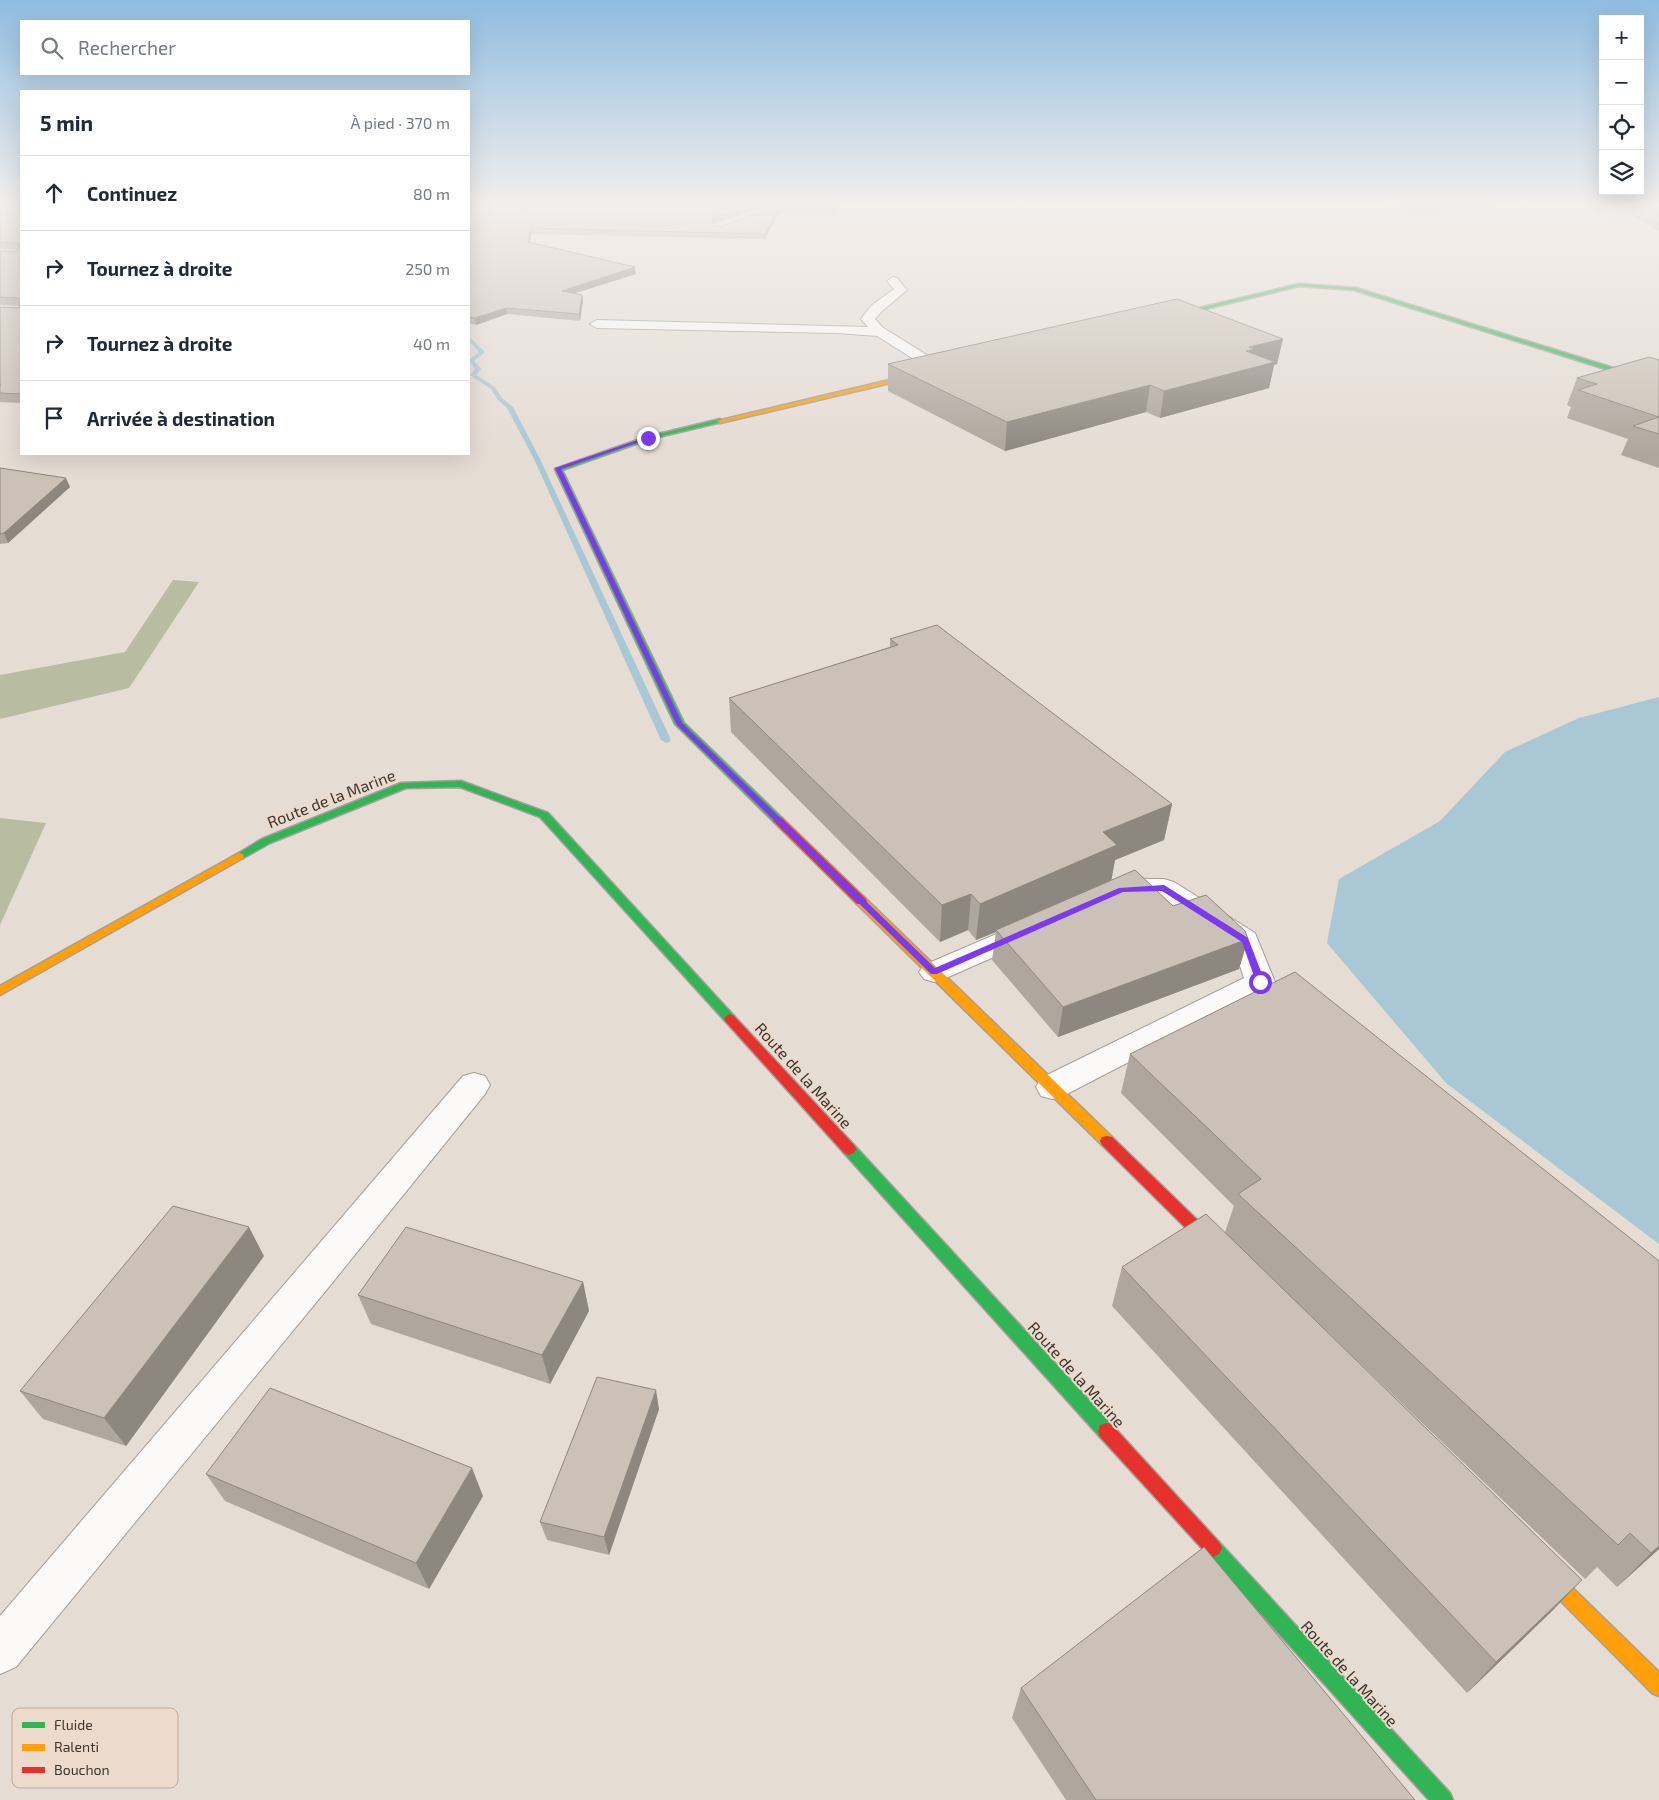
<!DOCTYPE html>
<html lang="fr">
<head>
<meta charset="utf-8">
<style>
  :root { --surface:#fff; --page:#f6f6f7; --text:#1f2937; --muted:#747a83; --line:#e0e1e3 }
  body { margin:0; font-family:"Exo 2",sans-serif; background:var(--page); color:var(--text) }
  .controls { position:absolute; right:15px; top:15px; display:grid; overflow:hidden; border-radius:0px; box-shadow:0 5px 20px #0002 }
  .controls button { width:45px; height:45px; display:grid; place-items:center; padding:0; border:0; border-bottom:1px solid var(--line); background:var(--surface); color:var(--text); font:25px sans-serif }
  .stop { position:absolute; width:15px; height:15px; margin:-11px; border:4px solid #7c3aed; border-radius:50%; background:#fff }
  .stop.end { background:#7c3aed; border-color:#fff; box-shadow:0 1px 5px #0008 }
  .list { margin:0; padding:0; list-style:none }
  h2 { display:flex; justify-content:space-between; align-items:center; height:65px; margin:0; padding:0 20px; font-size:21px }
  h2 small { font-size:16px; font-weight:400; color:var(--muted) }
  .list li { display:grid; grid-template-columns:32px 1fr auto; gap:15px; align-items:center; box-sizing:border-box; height:75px; padding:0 20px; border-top:1px solid var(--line) }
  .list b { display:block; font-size:19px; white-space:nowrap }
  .list em { font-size:16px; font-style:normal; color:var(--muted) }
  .icon { flex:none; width:28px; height:28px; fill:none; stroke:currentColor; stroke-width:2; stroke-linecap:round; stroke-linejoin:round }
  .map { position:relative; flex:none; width:1659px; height:1800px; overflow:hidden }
  .search { position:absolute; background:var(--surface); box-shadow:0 5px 20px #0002; left:20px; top:20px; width:450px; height:55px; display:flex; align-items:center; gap:12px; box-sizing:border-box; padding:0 18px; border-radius:0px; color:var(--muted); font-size:19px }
  .panel { position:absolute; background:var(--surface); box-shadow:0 5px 20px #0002; left:20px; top:90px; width:450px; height:365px; border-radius:0px }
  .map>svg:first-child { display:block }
</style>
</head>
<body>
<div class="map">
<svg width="1659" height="1800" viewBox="0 0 1659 1800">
  <rect width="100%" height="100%" fill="#e5dcd4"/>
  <g fill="#b8bca1">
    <polygon points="173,580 199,582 129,688 0,719 0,675 125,652"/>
    <polygon points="0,818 46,823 0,925"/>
  </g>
  <polygon fill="#a9c7d5" points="1659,697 1659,1244 1446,1083 1327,943 1339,879 1440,821 1505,752 1579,718"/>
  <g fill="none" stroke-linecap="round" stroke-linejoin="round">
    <polygon fill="#a9c7d5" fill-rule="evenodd" points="469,336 485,352 474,361 481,369 476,375 495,387 502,398 513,407 540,459 671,740 669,742 666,743 661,740 534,459 507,408 498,400 491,389 470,375 475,369 469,360 479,352 469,341"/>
    <g stroke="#a59e99" stroke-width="2">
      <g id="street">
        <polygon points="498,203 511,203 526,214 521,217 517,216"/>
        <polygon points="1388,203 1400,203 1404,208 1399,211"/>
        <polygon points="893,277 897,278 907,290 882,311 875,319 882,327 946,367 948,370 946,373 936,373 877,336 837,333 597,328 590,324 597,320 868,327 861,319 872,305 894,289 887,281"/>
        <path d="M1164,879l10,3 81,51 20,49 -5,7 -207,107 -11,3 -11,-3 -5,-9 5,-9 203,-100 -11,-33 -74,-48 -32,1 -11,3 -10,-3 -4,-6c12,-18 43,-12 62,-13z"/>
        <polygon points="1029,920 1039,923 1043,930 1039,937 944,979 934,982 924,979 919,972 924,965"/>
        <polygon points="474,1073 485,1076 490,1085 485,1094 328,1288 16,1667 0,1674 0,1616 463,1076"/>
      </g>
    </g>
    <g stroke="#a59e99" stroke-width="3">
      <g id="fast">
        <polygon points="1299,284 1356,288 1659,382 1659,386 1354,290 1299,286 1165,319 1162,317"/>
        <polygon points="720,419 722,420 722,422 650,439 562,470 684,723 782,818 783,820 778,823 774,822 675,724 555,469 646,437"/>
        <polygon points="461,781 548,813 734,1016 736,1019 734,1022 726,1022 540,817 460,787 406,788 270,843 243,858 239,859 234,856 262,839 401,783"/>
        <polygon points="849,1143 854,1145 1112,1425 1114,1431 1112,1437 1106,1439 1100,1437 844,1153 842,1149 844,1145"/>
        <polygon points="1213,1539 1219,1542 1450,1793 1453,1800 1429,1800 1207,1554 1204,1548 1207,1542"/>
      </g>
    </g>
    <g stroke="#a59e99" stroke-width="3">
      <g id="slow">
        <polygon points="923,372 925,373 925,375 720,423 717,421"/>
        <polygon points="239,853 243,854 244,856 243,858 0,995 0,986"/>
        <polygon points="861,897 865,898 1112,1137 1114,1141 1112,1145 1107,1146 1102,1145 857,904 855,901"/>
        <polygon points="1541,1560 1547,1563 1659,1672 1659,1696 1652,1693 1535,1575 1532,1569 1535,1563"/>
      </g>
    </g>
    <g stroke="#a59e99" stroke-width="3">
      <g id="jam">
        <polygon points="778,817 782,818 865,898 867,901 865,904 857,904 774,822 773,820"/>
        <polygon points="730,1014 734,1016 854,1145 856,1149 854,1153 849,1155 844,1153 726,1022 724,1019 726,1016"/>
        <polygon points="1107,1136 1112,1137 1222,1244 1224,1249 1222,1254 1217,1255 1212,1254 1102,1145 1100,1141 1102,1137"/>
        <polygon points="1106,1423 1112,1425 1219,1542 1222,1548 1219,1554 1213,1557 1207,1554 1100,1437 1098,1431 1100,1425"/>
      </g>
    </g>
    <use href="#street" fill="#fbfaf9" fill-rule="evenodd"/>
    <use href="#fast" fill="#30b455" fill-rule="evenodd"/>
    <use href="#slow" fill="#ff9f0a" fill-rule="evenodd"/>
    <use href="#jam" fill="#e5322d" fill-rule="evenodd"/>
  </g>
  <g fill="#afa69d">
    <polygon points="21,203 21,403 0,402 0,307 19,308 19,306 0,305 0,251 18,252 19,250 0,249 0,206"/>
    <polygon points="469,203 521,213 524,211 514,203 775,203 713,224 714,226 722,226 787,203 844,203 832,215 779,213 765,239 531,234 530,243 636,274 575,293 582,295 583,301 580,321 507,314 476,325 469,323"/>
    <polygon points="1403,203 1487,203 1493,206 1491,211 1411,214 1404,210 1405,206"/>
    <polygon points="1611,203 1659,203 1659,231"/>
    <polygon points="1659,360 1659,468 1621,455 1628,439 1567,418 1571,407 1567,405 1577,378"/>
    <polygon points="888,364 1277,364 1274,365 1269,388 1160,418 1146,412 1005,451 888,391"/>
    <polygon points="0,468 70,487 8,543 0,544"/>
    <polygon points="890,639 1172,804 1164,840 1115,860 1111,881 1173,906 1248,939 1239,969 1058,1037 992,960 996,932 976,940 968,930 940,942 731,732 729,698 890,647"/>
    <polygon points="1130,1054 1659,1549 1617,1587 1597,1567 1585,1579 1295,1301 1582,1580 1550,1613 1467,1693 1112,1306 1122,1267 1225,1232 1234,1206 1121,1093"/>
    <polygon points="264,1256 126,1446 43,1419 20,1391"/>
    <polygon points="583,1282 589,1311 550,1384 371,1324 358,1295"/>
    <polygon points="659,1409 609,1555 547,1540 540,1522"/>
    <polygon points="206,1474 483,1496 429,1589 225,1501"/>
    <polygon points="1021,1688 1415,1800 1066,1800 1012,1718"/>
  </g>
  <g fill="#8e877f">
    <polygon points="758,203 775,203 713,224 711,229 711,223 713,218"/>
    <polygon points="838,203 844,203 832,215 832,210"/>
    <polygon points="779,207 779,213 765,239 765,234"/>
    <polygon points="530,228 531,234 529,248 528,242"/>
    <polygon points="635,267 636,274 563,297 562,291"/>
    <polygon points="582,295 583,301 580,321 579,314"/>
    <polygon points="506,308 507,314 476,325 475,318"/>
    <polygon points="1283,339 1277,364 1274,365 1269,388 1160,418 1164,391 1246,351 1249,347"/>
    <polygon points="1150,385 1146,412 1005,451 1007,422"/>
    <polygon points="66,478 70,487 8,543 4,533"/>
    <polygon points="1172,804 1164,840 1115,860 1111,882 996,930 996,932 976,940 980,904 1103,832"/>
    <polygon points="971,894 968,930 940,942 942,905"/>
    <polygon points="1248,939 1239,969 1058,1037 1063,1007"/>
    <polygon points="249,1227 264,1256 126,1446 104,1418"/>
    <polygon points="583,1282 589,1311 550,1384 542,1355"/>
    <polygon points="656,1390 659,1409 609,1555 604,1537"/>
    <polygon points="472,1468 483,1496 429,1589 416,1563"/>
    <polygon points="1659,1546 1659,1549 1617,1587 1651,1553"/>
    <polygon points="1582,1580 1550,1613 1467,1693 1496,1662"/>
  </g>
  <g fill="#cbc1b6" stroke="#8e877f">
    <polygon points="7,203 21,203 21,394 0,393 0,385 1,385 0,385 0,307 19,308 19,298 0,297 0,251 18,252 20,245 18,243 0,242 0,206"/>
    <polygon points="469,203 503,203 516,212 521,213 527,209 520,203 758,203 713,218 711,223 714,226 722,226 787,203 838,203 832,210 779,207 765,234 530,228 528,242 635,267 562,291 582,295 579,314 506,308 475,318 469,317"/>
    <polygon points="1406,203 1487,203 1493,206 1413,208 1405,205"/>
    <polygon points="1622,203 1659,203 1659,224"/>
    <polygon points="1177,299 1283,339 1249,347 1255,349 1246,351 1275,362 1164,391 1150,385 1007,422 888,364"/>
    <polygon points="1649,357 1659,360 1659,434 1633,426 1659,417 1578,390 1597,384 1577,378"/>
    <polygon points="0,468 66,478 4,533 0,534"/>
    <polygon points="937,625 1172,804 1103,832 1117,845 980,904 971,894 942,905 729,698 898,645 890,639"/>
    <polygon points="1135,870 1173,906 1206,895 1245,931 1248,939 1063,1007 996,930"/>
    <polygon points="1295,972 1659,1261 1659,1546 1651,1553 1630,1533 1618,1545 1238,1194 1261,1179 1130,1054"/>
    <polygon points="173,1206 249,1227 104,1418 20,1391"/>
    <polygon points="1206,1214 1582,1580 1496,1662 1122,1267"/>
    <polygon points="406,1227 583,1282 542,1355 358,1295"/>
    <polygon points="597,1377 656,1390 604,1537 540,1522"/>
    <polygon points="270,1388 472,1468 416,1563 206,1474"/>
    <polygon points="1204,1547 1415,1800 1096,1800 1021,1688"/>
  </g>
  <linearGradient id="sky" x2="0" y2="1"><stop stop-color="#8fbce0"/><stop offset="0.45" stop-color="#f3efec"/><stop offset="1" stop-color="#f3efec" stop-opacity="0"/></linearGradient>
  <rect width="1659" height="455" fill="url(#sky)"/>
  <polygon fill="#7c3aed" points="647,437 651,438 561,469 682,723 935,968 1119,888 1164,885 1248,938 1265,982 1263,984 1257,984 1256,982 1242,942 1162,891 1123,892 937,974 931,974 677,725 555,468"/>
  <g text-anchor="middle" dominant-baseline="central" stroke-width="4" stroke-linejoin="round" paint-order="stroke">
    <g font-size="16" fill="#3b352f" stroke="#ecdbcd">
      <text transform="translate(331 798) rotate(-21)">Route de la Marine</text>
      <text transform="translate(804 1075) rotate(48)">Route de la Marine</text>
      <text transform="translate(1077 1374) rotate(48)">Route de la Marine</text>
      <text transform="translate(1350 1673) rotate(48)">Route de la Marine</text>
    </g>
  </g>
  <rect x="12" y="1708" width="166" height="80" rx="8" fill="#ecdbcd" stroke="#b7a99e" stroke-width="1"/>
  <rect x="22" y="1722" width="23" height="6" fill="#30b455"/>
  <rect x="22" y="1744" width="23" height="7" fill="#ff9f0a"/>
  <rect x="22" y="1767" width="23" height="6" fill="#e5322d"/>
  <g font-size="14" fill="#3b352f">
    <text x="54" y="1730">Fluide</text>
    <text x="54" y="1752">Ralenti</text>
    <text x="54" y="1775">Bouchon</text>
  </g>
</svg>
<div class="controls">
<button>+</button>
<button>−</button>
<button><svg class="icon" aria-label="locate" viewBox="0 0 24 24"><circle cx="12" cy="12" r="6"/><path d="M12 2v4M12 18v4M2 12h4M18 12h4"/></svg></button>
<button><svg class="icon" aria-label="layers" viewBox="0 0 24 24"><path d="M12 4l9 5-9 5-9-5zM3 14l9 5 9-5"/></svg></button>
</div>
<div class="stop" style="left:1260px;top:982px"></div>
<div class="stop end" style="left:648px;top:438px"></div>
<div class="search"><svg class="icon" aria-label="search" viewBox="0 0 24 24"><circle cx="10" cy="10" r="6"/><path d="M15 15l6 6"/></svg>Rechercher</div>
<section class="panel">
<h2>5 min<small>À pied · 370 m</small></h2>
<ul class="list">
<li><svg class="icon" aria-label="ahead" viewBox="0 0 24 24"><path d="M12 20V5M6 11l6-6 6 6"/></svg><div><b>Continuez</b></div><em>80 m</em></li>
<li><svg class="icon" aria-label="right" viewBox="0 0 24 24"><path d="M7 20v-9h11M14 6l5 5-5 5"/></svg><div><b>Tournez à droite</b></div><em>250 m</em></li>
<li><svg class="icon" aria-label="right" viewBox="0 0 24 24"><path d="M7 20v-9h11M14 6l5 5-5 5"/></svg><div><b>Tournez à droite</b></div><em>40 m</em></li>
<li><svg class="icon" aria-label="arrive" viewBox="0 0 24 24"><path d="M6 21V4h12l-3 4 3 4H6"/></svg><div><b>Arrivée à destination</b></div></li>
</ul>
</section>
</div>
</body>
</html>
